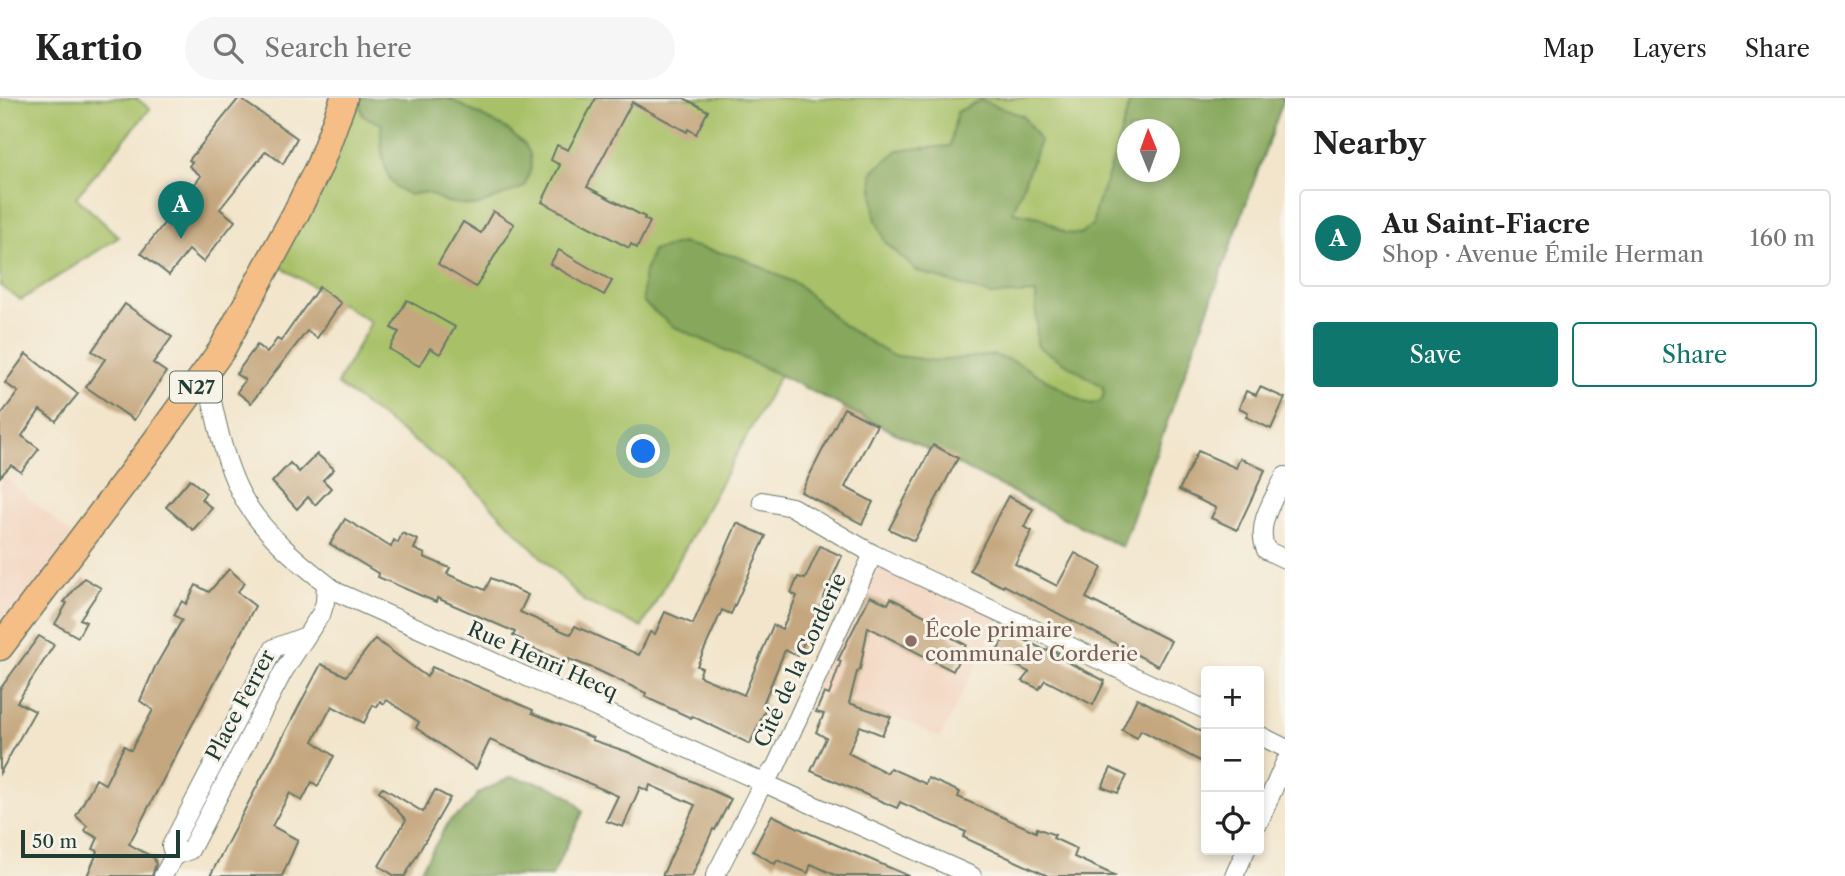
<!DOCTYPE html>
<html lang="en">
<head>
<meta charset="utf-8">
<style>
  :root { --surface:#fff; --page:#f6f6f6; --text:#222; --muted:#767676; --line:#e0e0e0; --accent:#0f766e }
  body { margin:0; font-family:"Libre Caslon Text",serif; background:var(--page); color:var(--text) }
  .controls { position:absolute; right:21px; bottom:21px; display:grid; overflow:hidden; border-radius:7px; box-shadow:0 4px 10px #0003 }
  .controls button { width:63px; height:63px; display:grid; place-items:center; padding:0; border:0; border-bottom:2px solid var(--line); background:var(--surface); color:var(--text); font:35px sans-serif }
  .compass { position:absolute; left:1117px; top:21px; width:63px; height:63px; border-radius:50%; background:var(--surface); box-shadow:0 4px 10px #0003; rotate:359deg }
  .scale { position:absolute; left:21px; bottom:18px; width:159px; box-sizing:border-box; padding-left:7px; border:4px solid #1f3d34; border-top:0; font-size:19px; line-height:24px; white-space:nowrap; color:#1f3d34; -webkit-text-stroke:5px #f7f3e8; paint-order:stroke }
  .you { position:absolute; left:644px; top:354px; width:24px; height:24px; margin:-18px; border:5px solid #fff; border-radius:50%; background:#1a73e8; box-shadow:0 0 0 10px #1a73e833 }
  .badge { display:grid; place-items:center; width:46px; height:46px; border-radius:50%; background:var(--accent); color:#fff; font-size:23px; font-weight:700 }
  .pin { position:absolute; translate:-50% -58px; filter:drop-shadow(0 2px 4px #0008) }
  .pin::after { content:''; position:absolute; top:37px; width:24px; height:21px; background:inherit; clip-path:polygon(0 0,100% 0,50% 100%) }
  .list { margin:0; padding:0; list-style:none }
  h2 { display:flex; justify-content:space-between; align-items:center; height:91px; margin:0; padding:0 28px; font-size:30px }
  h2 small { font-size:23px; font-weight:400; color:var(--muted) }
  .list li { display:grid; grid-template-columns:46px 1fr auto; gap:21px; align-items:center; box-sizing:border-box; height:98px; margin:0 14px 14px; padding:0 14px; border:2px solid var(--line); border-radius:7px }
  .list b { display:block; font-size:26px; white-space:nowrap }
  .list p { margin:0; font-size:23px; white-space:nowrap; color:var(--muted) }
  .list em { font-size:23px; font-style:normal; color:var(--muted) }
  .actions { display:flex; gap:14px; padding:21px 28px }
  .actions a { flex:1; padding:16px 0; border:2px solid var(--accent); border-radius:7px; text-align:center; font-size:24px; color:var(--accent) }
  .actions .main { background:var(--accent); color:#fff }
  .icon { flex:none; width:38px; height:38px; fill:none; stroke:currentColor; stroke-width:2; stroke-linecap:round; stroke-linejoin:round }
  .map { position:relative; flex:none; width:1285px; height:778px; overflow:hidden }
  header { display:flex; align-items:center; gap:42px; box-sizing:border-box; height:98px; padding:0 35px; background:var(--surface); border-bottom:2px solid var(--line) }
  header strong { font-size:33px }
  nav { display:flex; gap:38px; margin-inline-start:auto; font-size:24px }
  .search { width:490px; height:63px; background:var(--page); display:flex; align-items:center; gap:18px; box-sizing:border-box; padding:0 24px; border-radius:38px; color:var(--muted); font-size:26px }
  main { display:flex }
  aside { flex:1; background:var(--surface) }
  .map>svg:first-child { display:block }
</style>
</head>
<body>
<header>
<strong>Kartio</strong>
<div class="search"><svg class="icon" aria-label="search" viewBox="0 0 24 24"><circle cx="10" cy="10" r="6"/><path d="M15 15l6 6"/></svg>Search here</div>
<nav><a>Map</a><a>Layers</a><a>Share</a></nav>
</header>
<main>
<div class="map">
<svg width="1285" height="778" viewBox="0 0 1285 778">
  <rect width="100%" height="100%" fill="#f7f3e8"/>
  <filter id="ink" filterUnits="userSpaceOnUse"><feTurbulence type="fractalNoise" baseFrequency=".0143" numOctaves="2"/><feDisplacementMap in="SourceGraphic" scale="14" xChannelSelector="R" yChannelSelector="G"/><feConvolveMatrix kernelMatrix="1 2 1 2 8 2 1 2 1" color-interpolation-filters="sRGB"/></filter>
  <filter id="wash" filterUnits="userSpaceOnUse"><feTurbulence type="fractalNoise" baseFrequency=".00686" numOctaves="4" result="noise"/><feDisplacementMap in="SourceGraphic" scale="28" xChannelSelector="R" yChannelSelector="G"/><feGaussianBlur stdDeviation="1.57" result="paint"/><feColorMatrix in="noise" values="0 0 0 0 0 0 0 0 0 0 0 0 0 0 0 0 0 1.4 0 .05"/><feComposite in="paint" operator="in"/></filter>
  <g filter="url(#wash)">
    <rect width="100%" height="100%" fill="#f2e5cb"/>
    <g fill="#f3d4bf">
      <polygon points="0,376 80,443 0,550"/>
      <polygon points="873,456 1001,516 940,640 910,625 812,590"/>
    </g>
    <g fill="#a8c167" stroke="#647f4e" stroke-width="2" fill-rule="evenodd">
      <polygon points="0,0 136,0 150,11 76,99 119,139 21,202 0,188"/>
      <path d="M344,0h940l-162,449 -342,-172 -138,252 -57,-25 -120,-123 -128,-95 34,-62 -100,-61zM1128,32h42v42h-42z"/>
    </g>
    <g fill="#86a75c" stroke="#527248" stroke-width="2" fill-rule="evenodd">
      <path d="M361,0h87l59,31 18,16 5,9 1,14 -7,19 -48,19 -30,-4 -20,-10 -17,3c-5,-3 -11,-6 -15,-10 -11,-12 -15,-46 -12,-61l-19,-8 -4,-14z"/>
      <path d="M1131,0h153l-162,449 -342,-172 -108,-49 -29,-24v-24l9,-27 29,-8 61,15 57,27 44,40 48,30 45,6 57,-6 23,7 68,40 7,2 10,-3 3,-7 -2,-8 -65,-40 -1,-53 -45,2 -74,-24 -32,-29 -10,-25 -3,-45 26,-22 52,-4 7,-34 24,-12 42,16 17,25 -27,71 27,5 25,16 15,1 13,-10 2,-15 14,-36zM1128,32h42v42h-42z"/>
      <path d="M511,679c26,5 57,10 72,35l-31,64h-135l33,-56 13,-8 16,-19z"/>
    </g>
    <g id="blocks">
      <g fill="#c5a77f">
        <polygon points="239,0 297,40 283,66 266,53 220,111 235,123 203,164 189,152 169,177 141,155 201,78 189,68 192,64 189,62"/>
        <polygon points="596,0 684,0 708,13 696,36 688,31 687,34 632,4 587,89 645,119 644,121 650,124 637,150 631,146 629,150 542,104 560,67 551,62 557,47 568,52"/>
        <polygon points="493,113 514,126 476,189 438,166 463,124 481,135"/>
        <polygon points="559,152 612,183 604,197 550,166"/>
        <polygon points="319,189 341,205 317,240 307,233 251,305 237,294 245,282 236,276 257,247 267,255 277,241 281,243"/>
        <polygon points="407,202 455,229 440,256 430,250 419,268 389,251 399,234 391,230"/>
        <polygon points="125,206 172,239 153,265 166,274 134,322 86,289 105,261 92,253"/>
        <polygon points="26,256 78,296 56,323 40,312 22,338 39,351 21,374 11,367 0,379 0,318 18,294 5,285"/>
        <polygon points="1260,289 1285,300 1271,331 1246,319 1248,314 1239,310 1246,293 1256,297"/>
        <polygon points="844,310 877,327 845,389 873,404 862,426 801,394"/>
        <polygon points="933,347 958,360 914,443 889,431"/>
        <polygon points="1198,353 1236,370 1240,360 1265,372 1237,432 1211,420 1216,410 1179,392"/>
        <polygon points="317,356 334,371 323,382 331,390 315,407 308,399 297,411 272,384 290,365 299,374"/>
        <polygon points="190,381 206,395 201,401 212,410 193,432 166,409"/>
        <polygon points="1008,398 1033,411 1024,429 1032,433 1015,466 1057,488 1075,455 1102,470 1086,500 1171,543 1158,568 1004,487 1003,489 970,472"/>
        <polygon points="345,421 391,449 394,442 398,445 402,435 418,442 414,451 425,456 424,459 450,470 447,476 485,492 491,480 528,497 520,514 567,535 571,536 575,528 639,557 650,534 655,536 665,514 693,526 737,425 766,438 731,516 722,512 697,568 702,570 699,578 744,597 773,527 782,531 797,498 791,495 798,479 805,481 820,448 842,458 798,558 785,552 763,606 767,608 750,646 692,618 691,620 645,599 646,595 595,571 569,561 567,565 522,546 523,542 513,538 515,534 437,500 436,504 378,479 379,476 330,446"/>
        <polygon points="229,471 245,485 237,494 255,508 129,746 154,760 156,766 152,778 87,778 98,753 93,751 98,740 85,733 87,728 76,718 96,681 105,686 124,648 131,652 153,612 140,603 155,569 182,522 174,517 182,503 186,506 196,487 209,494"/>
        <polygon points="84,480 101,490 80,521 86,524 78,539 55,526 67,505 64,504"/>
        <polygon points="870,498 888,506 891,500 952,532 949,538 966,547 953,573 868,529 860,571 857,574 849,605 891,619 882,637 860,628 848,655 887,675 890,670 926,686 928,680 960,694 958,699 1036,734 1037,730 1055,737 1053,740 1077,751 1074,759 1116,778 1048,778 963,739 966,734 900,704 897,710 811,673 826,640 816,634 824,616 816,614 824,595 829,597 841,563 838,562"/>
        <polygon points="1008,533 1046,553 1048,551 1058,555 1056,558 1105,583 1093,607 1045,582 1039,591 1022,583 1029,574 995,557"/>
        <polygon points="39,538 54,547 17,604 35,613 0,675 0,591"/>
        <polygon points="375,541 427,579 432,569 533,612 532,615 593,640 592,642 628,654 731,701 715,732 713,731 692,778 662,778 695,707 650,687 648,693 640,689 623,729 606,723 618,698 490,642 476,671 416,630 419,624 387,602 384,606 380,603 377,609 373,607 364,625 332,608 313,643 334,658 318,688 312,684 302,703 290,695 272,728 298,742 282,778 210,778 321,566 346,578"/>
        <polygon points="1137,600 1206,636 1206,666 1141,632 1137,640 1122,632"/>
        <polygon points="1111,670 1127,678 1118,695 1102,689"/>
        <polygon points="382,689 423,714 435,692 450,700 405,778 395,778 379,768 406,722 379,693"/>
        <polygon points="772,717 809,735 909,778 837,778 811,766 808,775 777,762 775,766 753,753"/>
      </g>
    </g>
  </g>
  <g filter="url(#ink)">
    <use href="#blocks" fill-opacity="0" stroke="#697869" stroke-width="2"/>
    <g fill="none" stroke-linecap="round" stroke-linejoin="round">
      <g stroke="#697869" stroke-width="20">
        <g id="street">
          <path d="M206,276c9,39 16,82 34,118 21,41 62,73 97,100l635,284"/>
          <path d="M1285,378c-11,23 -30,48 -19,74l19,9"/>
          <polyline points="762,403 792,409 873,456 1206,612"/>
          <polyline points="306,538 274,550 171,748 174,758 190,752 283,574 322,514 325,504 326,486"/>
          <polyline points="1259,637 1285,650"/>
          <polyline points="1259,724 1285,664"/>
          <polyline points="163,778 174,758"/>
          <polyline points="715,778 763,685 776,668 873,456"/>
          <polyline points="1234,778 1246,752"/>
        </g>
      </g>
      <g stroke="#697869" stroke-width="29">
        <polyline id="primary" points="0,549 152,348 221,253 296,115 320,66 344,0"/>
      </g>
      <use href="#street" stroke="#fff" stroke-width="18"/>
      <use href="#primary" stroke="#f5be86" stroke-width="26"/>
    </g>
  </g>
  <circle fill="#8d6e63" stroke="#f7f3e8" stroke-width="2.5" cx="911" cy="543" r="7"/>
  <g text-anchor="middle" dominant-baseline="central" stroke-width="6" stroke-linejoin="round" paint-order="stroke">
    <rect fill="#f7f3e8" stroke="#60746a" stroke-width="2" x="170" y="273.5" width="52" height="31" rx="5"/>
    <g font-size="19" font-weight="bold" fill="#1f3d34">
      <text x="196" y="289">N27</text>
    </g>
    <g font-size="21" fill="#785e54" stroke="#f7f3e8" text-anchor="start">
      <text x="925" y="531">École primaire<tspan x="925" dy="24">communale Corderie</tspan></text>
    </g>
    <g font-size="21" fill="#1f3d34" stroke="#f7f3e8">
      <text transform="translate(543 562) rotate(24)">Rue Henri Hecq</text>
      <text transform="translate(800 562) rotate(-65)">Cité de la Corderie</text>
      <text transform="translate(240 607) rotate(-62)">Place Ferrer</text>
    </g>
  </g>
</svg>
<div class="controls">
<button>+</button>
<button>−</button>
<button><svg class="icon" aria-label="locate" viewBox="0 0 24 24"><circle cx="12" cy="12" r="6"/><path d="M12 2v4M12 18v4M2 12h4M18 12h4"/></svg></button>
</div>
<svg class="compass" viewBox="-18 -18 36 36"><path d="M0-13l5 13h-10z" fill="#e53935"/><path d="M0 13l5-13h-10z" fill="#767676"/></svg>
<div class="scale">50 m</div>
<div class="you"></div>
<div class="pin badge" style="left:181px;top:141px">A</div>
</div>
<aside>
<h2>Nearby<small></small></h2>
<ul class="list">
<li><span class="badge">A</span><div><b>Au Saint-Fiacre</b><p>Shop · Avenue Émile Herman</p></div><em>160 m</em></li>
</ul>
<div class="actions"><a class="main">Save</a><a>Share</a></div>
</aside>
</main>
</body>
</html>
